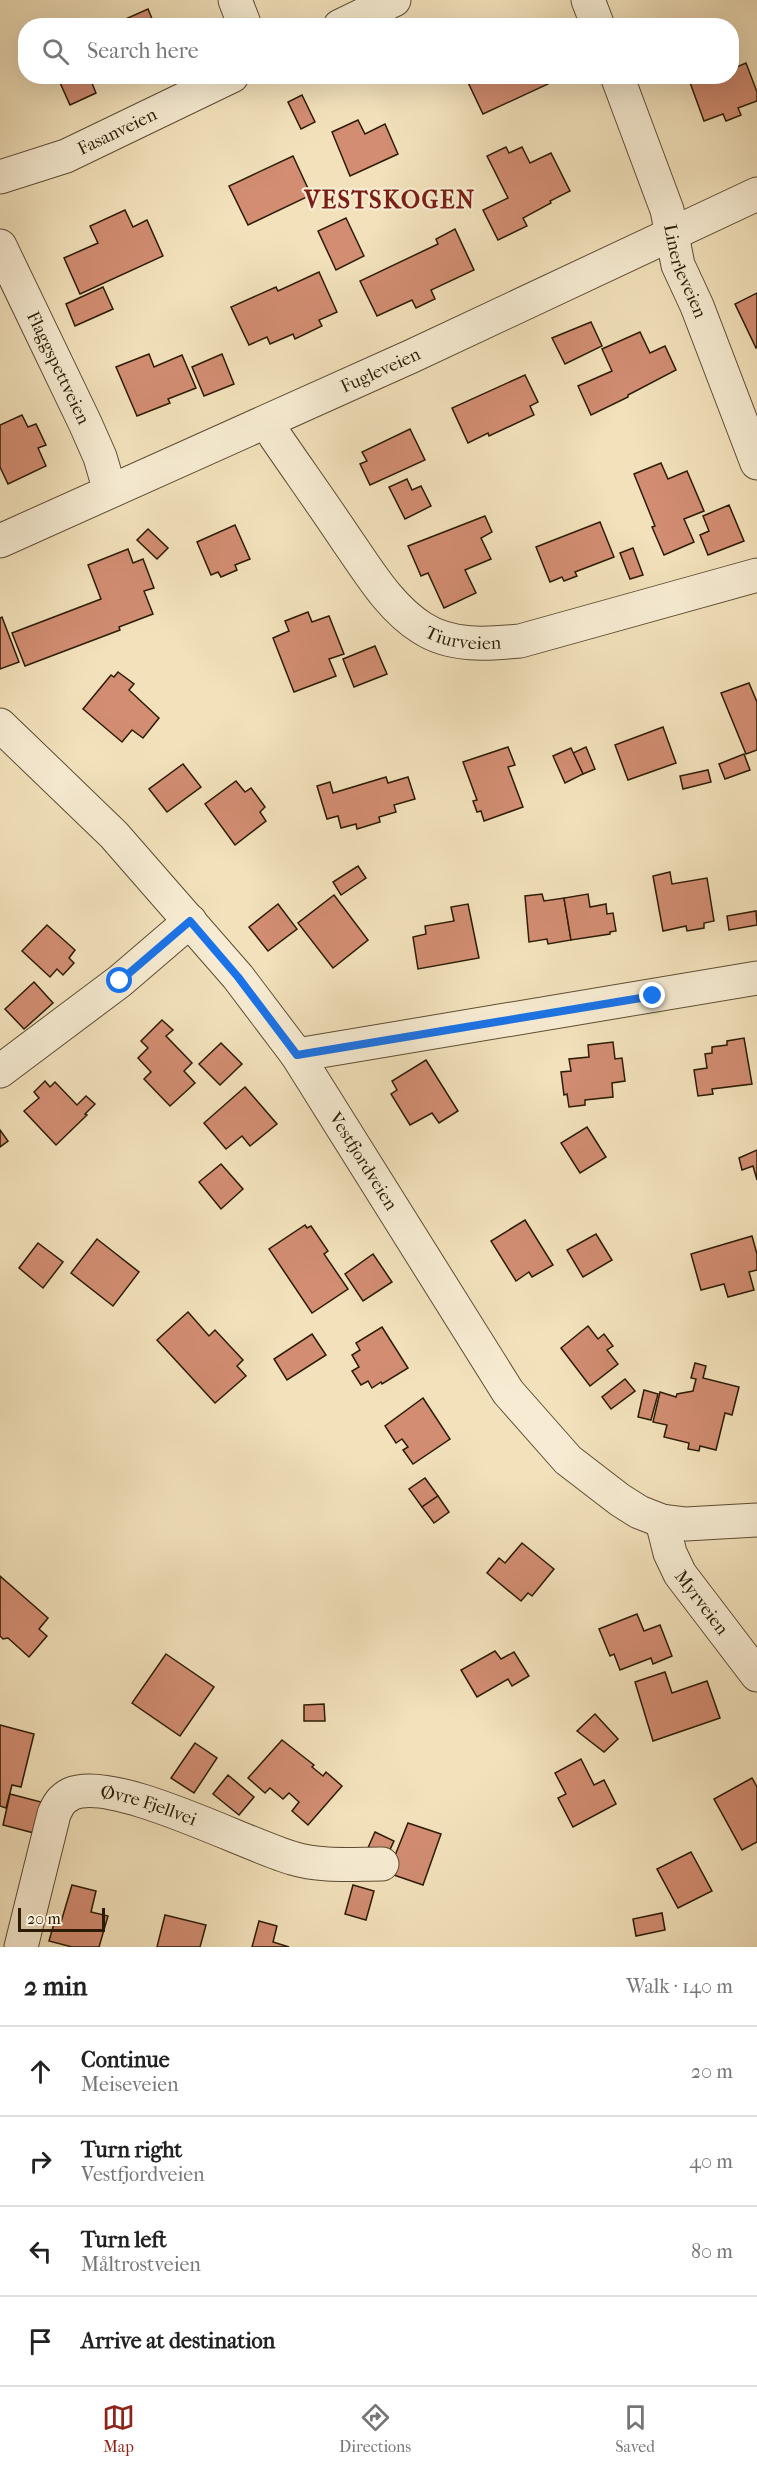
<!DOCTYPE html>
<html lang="en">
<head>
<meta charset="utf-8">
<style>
  :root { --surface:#fff; --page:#f2f2f2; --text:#222; --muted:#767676; --line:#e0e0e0; --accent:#8f2418 }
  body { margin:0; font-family:"IM FELL French Canon",serif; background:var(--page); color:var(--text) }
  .scale { position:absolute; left:18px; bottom:15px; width:87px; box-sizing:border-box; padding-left:6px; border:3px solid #2c1c04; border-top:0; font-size:16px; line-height:21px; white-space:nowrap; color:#2c1c04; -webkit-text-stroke:4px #f7ecd3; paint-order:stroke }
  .stop { position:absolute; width:18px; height:18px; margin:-14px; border:4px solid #1a73e8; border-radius:50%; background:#fff }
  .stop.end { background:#1a73e8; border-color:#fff; box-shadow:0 2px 6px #0008 }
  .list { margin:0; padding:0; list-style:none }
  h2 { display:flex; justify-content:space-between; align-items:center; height:78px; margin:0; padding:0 24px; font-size:26px }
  h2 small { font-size:20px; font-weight:400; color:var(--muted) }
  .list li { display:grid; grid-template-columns:39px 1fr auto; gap:18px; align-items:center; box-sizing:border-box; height:90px; padding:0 24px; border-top:2px solid var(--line) }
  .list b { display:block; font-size:22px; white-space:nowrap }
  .list p { margin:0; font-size:20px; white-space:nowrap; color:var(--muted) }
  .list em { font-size:20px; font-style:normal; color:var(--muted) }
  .icon { flex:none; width:33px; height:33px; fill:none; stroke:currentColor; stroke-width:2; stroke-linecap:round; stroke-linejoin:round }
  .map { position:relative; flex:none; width:757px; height:1947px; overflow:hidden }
  .search { position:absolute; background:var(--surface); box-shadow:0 6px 24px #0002; left:18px; right:18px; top:18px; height:66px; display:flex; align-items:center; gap:15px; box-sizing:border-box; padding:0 21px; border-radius:24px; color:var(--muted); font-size:22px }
  .sheet { height:438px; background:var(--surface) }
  nav { display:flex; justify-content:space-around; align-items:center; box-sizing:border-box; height:84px; border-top:2px solid var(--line); background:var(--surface); font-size:16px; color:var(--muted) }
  nav a { display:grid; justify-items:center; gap:3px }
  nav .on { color:var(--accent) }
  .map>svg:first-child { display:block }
</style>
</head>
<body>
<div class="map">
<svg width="757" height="1947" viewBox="0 0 757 1947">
  <rect width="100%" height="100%" fill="#f2e1bb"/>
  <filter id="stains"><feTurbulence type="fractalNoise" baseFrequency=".00333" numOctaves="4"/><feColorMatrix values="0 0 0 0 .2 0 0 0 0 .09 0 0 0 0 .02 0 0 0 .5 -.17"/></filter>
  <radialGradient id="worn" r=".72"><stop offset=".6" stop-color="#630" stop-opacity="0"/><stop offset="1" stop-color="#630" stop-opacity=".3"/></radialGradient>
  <g fill="#d28d72" stroke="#2c1c04" stroke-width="1.5">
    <polygon points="148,9 155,26 110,26"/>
    <polygon points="174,19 177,26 161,26"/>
    <polygon points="746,63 757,92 757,101 738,108 741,115 726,121 723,114 704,121 688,77 732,76 732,69"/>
    <polygon points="57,76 89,76 96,93 70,105"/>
    <polygon points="465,76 560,76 561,78 483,114"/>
    <polygon points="302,95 315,122 301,129 288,102"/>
    <polygon points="358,120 365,134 385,124 398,154 350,176 332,132"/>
    <polygon points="506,147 509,153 522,147 530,163 551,153 570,191 550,201 551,203 523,218 527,226 498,240 483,210 508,198 487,156"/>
    <polygon points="293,156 311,195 248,225 229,186"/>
    <polygon points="125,210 133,227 147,220 163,256 80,294 64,258 98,243 90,226"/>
    <polygon points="346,218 364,256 336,270 318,231"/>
    <polygon points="455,229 474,270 431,290 435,299 416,308 412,300 377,316 360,281 438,244 436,239"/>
    <polygon points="319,272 337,312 319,320 322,326 295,339 293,334 270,344 267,337 249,345 231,307 276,287 278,291"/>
    <polygon points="103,287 113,309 75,326 66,304"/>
    <polygon points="757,293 757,347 756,348 735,304"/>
    <polygon points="591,322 602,346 565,364 552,338"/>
    <polygon points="640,332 650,353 665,346 676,370 628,395 628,397 591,415 578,386 612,371 602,349"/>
    <polygon points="149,354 154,367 182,355 196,388 168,399 170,403 137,416 116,367"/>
    <polygon points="222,354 234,384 204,396 192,367"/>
    <polygon points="525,375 538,402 530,406 534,415 489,436 488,433 468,443 452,408"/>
    <polygon points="22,415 28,427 36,424 46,445 38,448 46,466 8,484 0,467 0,425"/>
    <polygon points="410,429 425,460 370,485 360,464 367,461 362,452"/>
    <polygon points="661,463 668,479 687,471 704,511 684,519 694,542 664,555 652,527 655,526 634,474"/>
    <polygon points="407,479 412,490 421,486 431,506 405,519 389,487"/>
    <polygon points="729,505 744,541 708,555 700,535 709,531 703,516"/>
    <polygon points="485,516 492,532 481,538 491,559 465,570 476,593 444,608 428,573 421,576 408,546"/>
    <polygon points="600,522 614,557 575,572 577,576 564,581 562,577 550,582 536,547"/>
    <polygon points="235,525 250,559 235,565 237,570 221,577 218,572 211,575 197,542"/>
    <polygon points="148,529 168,548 157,559 137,540"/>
    <polygon points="633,548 643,575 630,579 620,553"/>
    <polygon points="128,549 133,563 143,559 154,588 144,591 153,614 119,627 120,630 25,666 12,633 101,599 88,565"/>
    <polygon points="308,612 312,622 329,616 344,654 329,659 336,676 294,692 273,638 289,631 285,621"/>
    <polygon points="2,617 19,662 0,669 0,618"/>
    <polygon points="375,646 387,674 354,687 343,659"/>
    <polygon points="118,672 134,684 129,690 159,718 143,738 132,730 122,742 83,709 111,675 114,677"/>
    <polygon points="749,683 757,702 757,750 746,754 721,693"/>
    <polygon points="663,727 676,763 628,780 615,745"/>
    <polygon points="508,747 515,765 508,767 523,807 484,821 481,811 477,812 473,801 477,800 463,762"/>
    <polygon points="586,747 595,769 583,774 573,753"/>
    <polygon points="571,748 583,774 565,783 553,756"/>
    <polygon points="744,754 750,770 725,779 719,764"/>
    <polygon points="183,764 201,787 167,812 149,789"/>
    <polygon points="708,770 711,782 683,789 680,776"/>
    <polygon points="386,777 388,783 408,777 415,799 394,805 396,812 379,817 380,822 357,829 356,824 341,828 338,816 327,819 317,786 330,782 333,793"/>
    <polygon points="236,781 245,792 251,788 265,807 260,812 266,821 235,845 205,804"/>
    <polygon points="358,866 366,878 341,895 333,882"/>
    <polygon points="670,872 672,884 707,878 714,921 704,923 704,928 687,931 686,926 663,931 653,876"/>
    <polygon points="542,894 544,901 564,898 571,940 548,944 547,939 529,942 525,896"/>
    <polygon points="588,894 590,907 606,904 607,914 613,913 616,931 610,932 610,934 571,940 564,898"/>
    <polygon points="334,895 368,940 333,968 298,923"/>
    <polygon points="278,904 297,929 268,951 249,927"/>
    <polygon points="468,904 479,958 418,969 413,937 426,934 425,926 454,921 451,907"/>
    <polygon points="756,911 757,925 729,930 727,916"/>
    <polygon points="47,925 75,950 69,958 74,963 63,975 57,969 50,977 22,951"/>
    <polygon points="34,982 53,1003 24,1029 5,1009"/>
    <polygon points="162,1020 173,1030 166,1036 192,1063 184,1071 195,1083 170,1106 144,1079 151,1072 138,1058 148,1048 141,1041"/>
    <polygon points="744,1038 752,1084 712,1089 713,1094 698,1096 694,1070 707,1068 705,1054 712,1053 712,1047 727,1045 727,1041"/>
    <polygon points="613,1042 615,1059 622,1058 625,1081 612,1083 613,1097 585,1100 585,1105 569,1107 567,1094 564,1095 561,1072 571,1071 569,1059 589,1057 588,1045"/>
    <polygon points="221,1043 242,1064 220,1085 199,1064"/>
    <polygon points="426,1060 458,1111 439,1123 432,1113 410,1125 391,1094 397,1090 392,1081"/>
    <polygon points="45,1081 50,1087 55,1082 77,1105 86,1096 95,1104 85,1114 87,1115 56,1145 24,1111 39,1098 34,1092"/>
    <polygon points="245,1087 277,1124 250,1146 242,1136 226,1149 204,1123"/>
    <polygon points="587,1127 606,1157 580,1173 561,1143"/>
    <polygon points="0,1130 8,1141 0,1147"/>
    <polygon points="757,1150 757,1180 753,1166 742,1170 739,1158"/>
    <polygon points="221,1164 243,1189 221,1209 199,1182"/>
    <polygon points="525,1220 553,1265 532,1277 529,1272 516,1281 491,1241"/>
    <polygon points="305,1225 307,1228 311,1226 328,1251 324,1254 348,1289 312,1313 269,1249"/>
    <polygon points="596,1234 612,1260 583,1277 567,1250"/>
    <polygon points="752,1236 757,1254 757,1270 749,1272 754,1290 728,1297 724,1284 701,1290 691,1254"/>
    <polygon points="97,1239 139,1272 113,1306 71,1273"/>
    <polygon points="38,1243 63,1262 43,1288 19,1268"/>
    <polygon points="373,1254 392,1282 363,1301 345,1274"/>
    <polygon points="188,1312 209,1336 215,1330 243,1360 237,1366 246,1376 215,1403 157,1340"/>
    <polygon points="588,1326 598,1339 604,1334 613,1346 607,1350 618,1364 590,1386 561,1348"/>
    <polygon points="382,1327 408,1368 382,1384 381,1382 372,1388 368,1381 361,1385 352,1371 359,1367 352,1355 360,1350 356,1343"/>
    <polygon points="312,1334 326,1355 287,1380 274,1359"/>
    <polygon points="695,1363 706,1366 703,1378 739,1387 732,1415 725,1413 716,1450 700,1446 699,1451 688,1449 689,1443 664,1437 667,1425 653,1422 660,1392 676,1397 677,1394 693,1391 696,1379 691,1378"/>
    <polygon points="625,1379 635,1391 611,1409 602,1397"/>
    <polygon points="644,1390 658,1394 651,1420 638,1417"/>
    <polygon points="423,1398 450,1439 413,1464 403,1450 408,1447 402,1439 396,1443 385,1426"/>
    <polygon points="425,1478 438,1496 422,1507 409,1489"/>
    <polygon points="438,1496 449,1512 434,1523 422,1507"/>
    <polygon points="522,1543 554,1569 532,1596 528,1593 521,1601 487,1573 499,1558 505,1563"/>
    <polygon points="0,1576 48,1618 39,1629 47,1636 29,1657 8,1638 3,1639 0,1636"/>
    <polygon points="637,1614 644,1631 660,1625 672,1656 653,1664 651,1658 620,1670 614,1654 610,1656 599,1629"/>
    <polygon points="495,1651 501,1659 514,1652 529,1676 512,1686 508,1679 477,1697 461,1670"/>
    <polygon points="166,1654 214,1687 180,1736 132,1703"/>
    <polygon points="665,1672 672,1693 707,1681 720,1718 653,1741 635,1682"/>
    <polygon points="324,1704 325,1721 304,1721 304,1705"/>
    <polygon points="595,1714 618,1739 604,1752 577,1731"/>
    <polygon points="0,1725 34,1734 21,1787 12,1785 6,1808 0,1806"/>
    <polygon points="282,1740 314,1765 312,1767 323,1776 326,1772 342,1786 308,1825 292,1811 299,1802 289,1793 283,1799 270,1788 265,1793 248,1778"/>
    <polygon points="195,1743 217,1758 194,1793 171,1778"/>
    <polygon points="581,1759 594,1785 604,1780 616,1804 573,1827 558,1798 566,1794 555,1773"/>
    <polygon points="228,1775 254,1797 239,1815 213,1794"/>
    <polygon points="752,1778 757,1787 757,1842 742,1850 714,1799"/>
    <polygon points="10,1794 41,1802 34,1833 3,1825"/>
    <polygon points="408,1823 441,1834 423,1885 388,1873"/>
    <polygon points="375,1832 394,1841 386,1858 367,1850"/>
    <polygon points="691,1852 712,1891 678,1908 657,1869"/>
    <polygon points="72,1885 96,1891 91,1912 108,1916 99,1947 72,1947 49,1941 55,1920 61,1922"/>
    <polygon points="353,1885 374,1891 366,1920 345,1914"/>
    <polygon points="662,1913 665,1930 636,1936 633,1919"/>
    <polygon points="165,1915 206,1925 200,1947 157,1947"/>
    <polygon points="259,1921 277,1926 273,1942 289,1947 252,1947"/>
  </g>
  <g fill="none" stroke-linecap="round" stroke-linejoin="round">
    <g stroke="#5e4d32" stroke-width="35">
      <g id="minor">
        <polyline points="235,0 245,26"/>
        <polyline points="588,0 598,26"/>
        <polyline points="340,26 394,0"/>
        <path id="s1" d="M617,76l50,134 11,55 19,41 60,157"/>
        <path id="s2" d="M0,177l66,-21 166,-80"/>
        <path id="s3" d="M0,246l85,177 15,34 10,34"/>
        <path id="s4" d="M271,420l4,16c24,35 49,70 73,106 21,30 42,66 74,86 29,19 66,16 98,13l237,-66"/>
        <path id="s5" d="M0,541l412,-185 345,-162"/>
        <path id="s6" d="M0,725l114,110 124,142 59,78 211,337 60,68 52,40 19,12 23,9 24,3 71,-4"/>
        <polyline points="297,1055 757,978"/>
        <polyline points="0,1071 120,981 190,921"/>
        <path id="s7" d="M662,1521l8,32 10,21 77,101"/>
        <path id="s8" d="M21,1947l33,-133c4,-9 7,-15 17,-20 42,-19 175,51 221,64 29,9 60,6 90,6"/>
      </g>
    </g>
    <use href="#minor" stroke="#f7ecd3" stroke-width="33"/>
  </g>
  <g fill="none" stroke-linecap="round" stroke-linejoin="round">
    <polyline stroke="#1a73e8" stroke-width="8" points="120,981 190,921 238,977 297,1055 653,996"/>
  </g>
  <g text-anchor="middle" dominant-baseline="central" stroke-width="4.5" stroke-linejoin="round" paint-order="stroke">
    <g font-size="18" fill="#2c1c04" stroke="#f7ecd3">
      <text stroke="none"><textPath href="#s2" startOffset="126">Fasanveien</textPath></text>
      <text stroke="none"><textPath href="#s1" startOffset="207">Linerleveien</textPath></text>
      <text stroke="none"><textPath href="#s3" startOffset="135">Flaggspettveien</textPath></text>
      <text stroke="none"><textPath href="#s5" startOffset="417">Fugleveien</textPath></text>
      <text stroke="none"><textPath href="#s4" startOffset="303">Tiurveien</textPath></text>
      <text stroke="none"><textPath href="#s6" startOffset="570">Vestfjordveien</textPath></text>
      <text stroke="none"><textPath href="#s7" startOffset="92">Myrveien</textPath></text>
      <text stroke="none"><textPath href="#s8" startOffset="244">Øvre Fjellvei</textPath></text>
    </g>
    <g font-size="24" font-weight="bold" letter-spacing="1.5" fill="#7a1f14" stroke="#f7ecd3">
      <text x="390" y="200">VESTSKOGEN</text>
    </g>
  </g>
  <rect width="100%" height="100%" filter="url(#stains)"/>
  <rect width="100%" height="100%" fill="url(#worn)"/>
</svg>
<div class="scale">20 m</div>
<div class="stop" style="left:120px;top:981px"></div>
<div class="stop end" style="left:653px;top:996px"></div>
<div class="search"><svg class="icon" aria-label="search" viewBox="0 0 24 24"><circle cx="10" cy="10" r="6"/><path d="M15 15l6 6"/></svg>Search here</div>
</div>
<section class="sheet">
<h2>2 min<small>Walk · 140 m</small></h2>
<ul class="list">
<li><svg class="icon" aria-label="ahead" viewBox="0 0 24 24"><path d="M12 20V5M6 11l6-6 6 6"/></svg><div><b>Continue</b><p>Meiseveien</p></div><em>20 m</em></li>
<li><svg class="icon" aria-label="right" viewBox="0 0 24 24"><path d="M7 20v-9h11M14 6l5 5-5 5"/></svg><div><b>Turn right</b><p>Vestfjordveien</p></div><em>40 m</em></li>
<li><svg class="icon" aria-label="left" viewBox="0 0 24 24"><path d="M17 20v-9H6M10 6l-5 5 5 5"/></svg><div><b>Turn left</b><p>Måltrostveien</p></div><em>80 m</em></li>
<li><svg class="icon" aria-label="arrive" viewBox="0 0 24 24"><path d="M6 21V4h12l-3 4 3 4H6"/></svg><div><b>Arrive at destination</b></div></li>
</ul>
</section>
<nav>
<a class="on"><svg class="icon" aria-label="map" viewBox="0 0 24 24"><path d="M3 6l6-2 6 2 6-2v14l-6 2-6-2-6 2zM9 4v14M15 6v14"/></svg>Map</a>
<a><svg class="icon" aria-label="directions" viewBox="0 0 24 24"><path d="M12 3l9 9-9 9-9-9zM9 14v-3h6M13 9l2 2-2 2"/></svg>Directions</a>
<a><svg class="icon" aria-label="saved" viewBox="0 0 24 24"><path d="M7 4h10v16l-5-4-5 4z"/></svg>Saved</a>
</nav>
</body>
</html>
